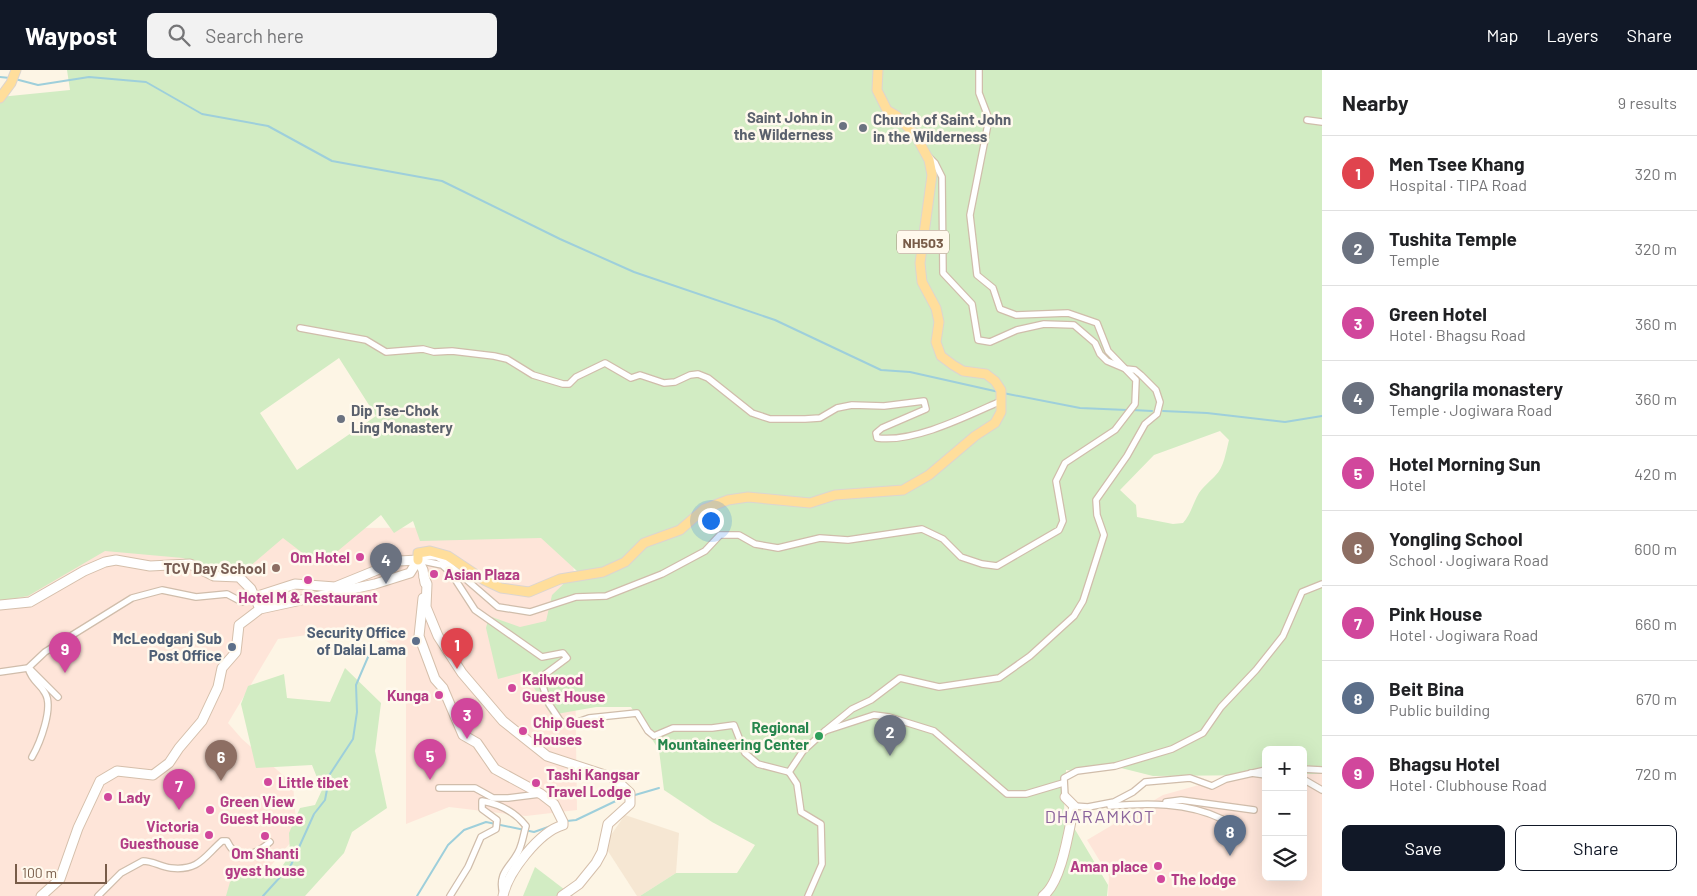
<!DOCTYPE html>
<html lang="en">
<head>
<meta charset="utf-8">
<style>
  :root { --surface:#fff; --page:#f2f2f2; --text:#202124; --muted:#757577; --line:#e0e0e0; --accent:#111827 }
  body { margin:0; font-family:Barlow,sans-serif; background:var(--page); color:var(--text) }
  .controls { position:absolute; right:15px; bottom:15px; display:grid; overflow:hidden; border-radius:8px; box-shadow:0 5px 20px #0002 }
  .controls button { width:45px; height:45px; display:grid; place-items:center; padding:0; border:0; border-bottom:1px solid var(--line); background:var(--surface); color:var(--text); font:25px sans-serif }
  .scale { position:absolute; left:15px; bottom:12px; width:92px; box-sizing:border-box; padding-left:5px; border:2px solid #785c49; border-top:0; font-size:14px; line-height:18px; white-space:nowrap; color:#785c49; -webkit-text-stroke:4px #fff9ed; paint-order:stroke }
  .you { position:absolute; left:710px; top:450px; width:18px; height:18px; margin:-12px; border:4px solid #fff; border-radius:50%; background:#1a73e8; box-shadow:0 0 0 8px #1a73e833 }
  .badge { display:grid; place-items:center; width:32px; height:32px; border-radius:50%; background:var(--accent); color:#fff; font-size:16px; font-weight:700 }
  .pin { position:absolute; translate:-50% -41px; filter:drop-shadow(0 1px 2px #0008) }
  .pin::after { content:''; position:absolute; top:26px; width:18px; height:15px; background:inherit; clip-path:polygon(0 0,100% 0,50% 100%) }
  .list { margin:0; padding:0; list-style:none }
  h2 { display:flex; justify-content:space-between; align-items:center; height:65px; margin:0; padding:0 20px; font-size:21px }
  h2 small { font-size:16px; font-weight:400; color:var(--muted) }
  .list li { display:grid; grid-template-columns:32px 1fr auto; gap:15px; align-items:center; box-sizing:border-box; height:75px; padding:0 20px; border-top:1px solid var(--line) }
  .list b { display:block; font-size:19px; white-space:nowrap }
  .list p { margin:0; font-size:16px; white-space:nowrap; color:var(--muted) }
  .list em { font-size:16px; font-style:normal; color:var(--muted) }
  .actions { display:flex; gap:10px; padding:15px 20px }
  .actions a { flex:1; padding:11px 0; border:1px solid var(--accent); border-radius:8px; text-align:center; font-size:18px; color:var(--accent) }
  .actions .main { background:var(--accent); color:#fff }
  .icon { flex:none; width:28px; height:28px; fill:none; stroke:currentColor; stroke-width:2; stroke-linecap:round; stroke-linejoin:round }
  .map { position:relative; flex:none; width:1322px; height:826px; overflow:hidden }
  header { display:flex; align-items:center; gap:30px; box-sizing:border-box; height:70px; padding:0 25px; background:var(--accent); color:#fff }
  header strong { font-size:24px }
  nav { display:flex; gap:28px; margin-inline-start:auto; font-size:18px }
  .search { width:350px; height:45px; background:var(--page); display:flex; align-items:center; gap:12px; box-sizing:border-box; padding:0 18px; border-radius:8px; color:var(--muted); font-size:19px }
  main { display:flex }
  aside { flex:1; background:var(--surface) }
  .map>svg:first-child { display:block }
</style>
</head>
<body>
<header>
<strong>Waypost</strong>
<div class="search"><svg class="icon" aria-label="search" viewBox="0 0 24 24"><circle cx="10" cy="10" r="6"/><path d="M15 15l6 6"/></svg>Search here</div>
<nav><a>Map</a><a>Layers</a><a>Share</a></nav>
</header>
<main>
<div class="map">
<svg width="1322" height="826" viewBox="0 0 1322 826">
  <rect width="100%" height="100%" fill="#fdf5e5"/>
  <polygon fill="#f6e7d3" points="625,745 679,763 676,803 640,826 637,826 604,775"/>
  <g fill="#fee5d9">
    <polygon points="573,457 577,740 526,746 449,737 406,754 406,585 367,557 278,569 228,653 242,669 293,714 297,765 250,820 238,826 0,826 0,491 159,459"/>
    <polygon points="1242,703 1266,703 1266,807 1303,807 1303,703 1322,704 1322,826 1108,826 1109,806 1087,770 1163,725"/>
  </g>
  <g fill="#d2ecc3" fill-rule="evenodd">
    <path d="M67,0h1255v704h-19v-24h-37v25l-113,1 -36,-9 -40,4 -11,-1 -2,41 44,74 -1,11h-467l36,-23h61l18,-28 -43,-23 -48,-32 -5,-40 -28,-43h-35l-45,8 -27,-43 -26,7 -12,-51 3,-12 31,11 26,-6 6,-26 25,-24 -36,-33 -121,3 -7,-20 -19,12 -13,-18 -48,40 -24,3 -26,-20 -41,35h-26l-33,-15 -78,-7 -77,45 -28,5v-504l70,-7zM339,288l37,58 -79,54 -37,-57zM1220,361l9,9c-3,11 -5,28 -14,36 -6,6 -11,10 -16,17 -6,10 -8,21 -16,30l-10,1 -36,-7 -1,-12 -16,-15 34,-35z"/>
    <polygon points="345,598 381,633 375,681 387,738 352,762 344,783 305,826 226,826 230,812 245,799 274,808 290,785 289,763 300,738 315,735 322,720 312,695 256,698 241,634 248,616 284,604 287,628 330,632"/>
    <polygon points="535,797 573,826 523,826"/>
  </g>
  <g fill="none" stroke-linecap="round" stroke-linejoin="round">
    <g stroke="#9ecfdb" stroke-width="2">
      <polyline points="0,7 10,8"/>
      <polyline points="15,9 38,15 89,7 146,12 202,44 268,56 332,91 442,111 560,169 634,202 775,250 881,300 910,302 999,322"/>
      <polyline points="1003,323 1080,338 1127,340"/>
      <polyline points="1132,340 1152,341"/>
      <polyline points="1163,341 1207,343 1285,352 1322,346"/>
      <polyline points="635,725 659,718"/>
      <polyline points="567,751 576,750 622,728"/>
      <polyline points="263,826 291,795 314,744 325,730 330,704 353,669 357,642 356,615 371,580"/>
      <polyline points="417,826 448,775 464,760 486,752 534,762 551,756"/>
    </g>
    <g stroke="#d0bdab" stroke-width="8">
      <g id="street">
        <polyline points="1307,50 1322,52"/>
        <path d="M300,258l66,12 20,12 37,-3 11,3 18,-1 42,5 13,3 26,16 30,9h6l7,-7 29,-14 26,15 9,-3 24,8 11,-1 15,-7 8,-1 10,4 44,35 18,6h35l15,-1 17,-10 15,-3 32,1 40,-5 2,8 -44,19 -6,5 1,5c37,5 90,-22 124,-37"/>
        <polyline points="421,486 437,487 446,492 498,537 530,542 576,527 606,526 662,504 705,481 720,465 739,465 755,474 778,478 820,468 848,470 922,459 943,469 961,487 982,494 997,496 1059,460 1063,451 1056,411 1065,393 1115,360 1135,334 1136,310 1108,281 1097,253 1068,243 1016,245 1000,239 993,218 977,205 970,145 989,49 979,23 979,0"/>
        <polyline points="418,490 442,495 451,503 475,540 542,587 563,583 567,588 540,608 549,634 561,652 572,654 589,648 637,643 648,661 654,666 673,658 712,658 734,655 745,683 758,694 789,702"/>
        <path d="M28,598c5,15 11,14 17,25 9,14 -5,50 -13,64"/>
        <polyline points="30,599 58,627"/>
        <polyline points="0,602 28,598 45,582 132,528 162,520 196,527 227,524 242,532 255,527"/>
        <polyline points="825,661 852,639 871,630 900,608 939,617 999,608 1030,586 1074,546 1083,531 1104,465 1097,445 1096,430 1127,386 1145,354 1157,344 1160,332 1156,320 1141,305 1135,300 1126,299 1107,291 1100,284 1095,273 1074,255 1044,254 1017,260 990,272 978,270 972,234 943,203 942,107 935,93 929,87"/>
        <polyline points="1303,699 1322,700"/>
        <polyline points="789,702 803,681 825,661 874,645 889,647 934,661 1007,724 1026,724 1063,713"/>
        <polyline points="789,702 797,714 801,742 821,754 822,794 808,826"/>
        <polyline points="1251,703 1266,705"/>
        <polyline points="1303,709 1322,720"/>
        <polyline points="439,718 475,718 493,728 508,728 540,724"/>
        <polyline points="1065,727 1064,708 1077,701 1115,696 1172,679 1203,663 1221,637 1256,600 1283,566 1302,522 1322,514"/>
        <polyline points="1166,732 1181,730 1254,740"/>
        <polyline points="1074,736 1088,737 1114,732 1133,722 1145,712 1190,708 1212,716 1226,709 1266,700"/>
        <path d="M1110,736c37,-3 77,-4 112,13"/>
        <path d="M98,826l23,-23 22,-12c10,0 18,6 28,7 28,3 33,-11 51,-27h5c10,22 28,14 43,1"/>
        <path d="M450,826l18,-29 13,-30 15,-8 1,-9 -15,-11v-8c18,3 33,11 44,25 -2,7 -3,13 -5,19 -5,20 -25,24 -18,49"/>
      </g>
    </g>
    <g stroke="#d5bfab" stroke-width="11">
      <g id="secondary">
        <polyline points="418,490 423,500 425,513"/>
        <polyline points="424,507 427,514 426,537 438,566 462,603 503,651 547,686 614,708 630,723 630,734 608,754 602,782 596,793 579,814 562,826"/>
        <polyline points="255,527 295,514 335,517 399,491 418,490"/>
        <path d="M423,528l-4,38 16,43 8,9 20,47 14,8 18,26 46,25 13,10 9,18v3c-24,7 -55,47 -60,71"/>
        <polyline points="0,535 30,532 84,501 105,492 116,490 150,496 190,494 214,506 239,507 251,519 260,539"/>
        <polyline points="41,826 60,809 78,758 100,711 117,701 153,705 169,693 179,678 202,651 218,617 222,598 236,582 239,555 260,539 375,514 410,503 418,490"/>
        <path d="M1043,826c19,-14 26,-67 31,-90l-9,-9"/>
      </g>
    </g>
    <g stroke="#dcd5d0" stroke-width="11">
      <g id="primary">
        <polyline points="0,28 11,13 16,0"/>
        <polyline points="418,490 418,483 430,481 448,486 484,510 501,518 529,522 560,509 603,502 625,492 644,473 680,460 704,439 728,430 748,427 810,433 835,425 903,420 929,405 975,366 995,353 1001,342 1001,320 995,311 986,304 963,301 953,295 941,286 936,272 939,252 936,238 922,212 920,193 932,105 929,90 916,66 897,46 887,40 877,20 878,0"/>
      </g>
    </g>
    <use href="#street" stroke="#fff" stroke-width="5.5"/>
    <use href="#secondary" stroke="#fff" stroke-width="9"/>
    <use href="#primary" stroke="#ffde9b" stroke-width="9"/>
  </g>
  <g fill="#6b7280" stroke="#fff9ed" stroke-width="2">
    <circle cx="843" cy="56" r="5"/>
    <circle cx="863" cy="58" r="5"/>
    <circle cx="341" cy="349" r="5"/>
  </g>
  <g fill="#d1479c" stroke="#fff9ed" stroke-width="2">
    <circle cx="360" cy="487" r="5"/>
    <circle cx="434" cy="504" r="5"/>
    <circle cx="308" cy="510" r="5"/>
    <circle cx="512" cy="618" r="5"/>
    <circle cx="439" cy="625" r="5"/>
    <circle cx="523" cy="661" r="5"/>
    <circle cx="268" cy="712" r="5"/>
    <circle cx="536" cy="713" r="5"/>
    <circle cx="108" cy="727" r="5"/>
    <circle cx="210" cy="740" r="5"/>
    <circle cx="209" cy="765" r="5"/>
    <circle cx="265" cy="766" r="5"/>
    <circle cx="1158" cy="796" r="5"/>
    <circle cx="1161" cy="809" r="5"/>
  </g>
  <circle fill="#8d6e63" stroke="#fff9ed" stroke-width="2" cx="276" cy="498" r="5"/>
  <g fill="#5c6f8a" stroke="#fff9ed" stroke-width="2">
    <circle cx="416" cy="571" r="5"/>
    <circle cx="232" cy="577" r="5"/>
  </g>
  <circle fill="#2e9e5b" stroke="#fff9ed" stroke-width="2" cx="819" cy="666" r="5"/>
  <g text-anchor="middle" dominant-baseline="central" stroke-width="5" stroke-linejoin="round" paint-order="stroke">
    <rect fill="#fff9ed" stroke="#a08b7a" stroke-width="1" x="897" y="160.5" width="52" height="23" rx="4"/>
    <g font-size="14" font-weight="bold" fill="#785c49">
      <text x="923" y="172">NH503</text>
    </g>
    <g font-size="15" font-weight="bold" fill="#5b616d" stroke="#fff9ed" text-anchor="start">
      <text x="833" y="47" text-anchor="end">Saint John in<tspan x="833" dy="17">the Wilderness</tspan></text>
      <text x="873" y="49">Church of Saint John<tspan x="873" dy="17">in the Wilderness</tspan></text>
      <text x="351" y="340">Dip Tse-Chok<tspan x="351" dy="17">Ling Monastery</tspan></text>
    </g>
    <g font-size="15" font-weight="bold" fill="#b23c85" stroke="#fff9ed" text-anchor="start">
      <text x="350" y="487" text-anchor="end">Om Hotel</text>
      <text x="444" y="504">Asian Plaza</text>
      <text x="308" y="527" text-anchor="middle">Hotel M &amp; Restaurant</text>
      <text x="522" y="609">Kailwood<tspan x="522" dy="17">Guest House</tspan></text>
      <text x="429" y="625" text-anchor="end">Kunga</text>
      <text x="533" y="652">Chip Guest<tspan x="533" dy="17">Houses</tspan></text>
      <text x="546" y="704">Tashi Kangsar<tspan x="546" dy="17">Travel Lodge</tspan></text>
      <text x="278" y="712">Little tibet</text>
      <text x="118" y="727">Lady</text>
      <text x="220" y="731">Green View<tspan x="220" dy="17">Guest House</tspan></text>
      <text x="199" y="756" text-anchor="end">Victoria<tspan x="199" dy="17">Guesthouse</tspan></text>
      <text x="265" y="783" text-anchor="middle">Om Shanti<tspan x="265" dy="17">gyest house</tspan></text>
      <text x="1148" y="796" text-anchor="end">Aman place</text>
      <text x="1171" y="809">The lodge</text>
    </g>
    <g font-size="15" font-weight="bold" fill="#785e54" stroke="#fff9ed" text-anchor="end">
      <text x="266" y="498">TCV Day School</text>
    </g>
    <g font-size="15" font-weight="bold" fill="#4e5e75" stroke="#fff9ed" text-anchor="end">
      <text x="406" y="562">Security Office<tspan x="406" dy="17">of Dalai Lama</tspan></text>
      <text x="222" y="568">McLeodganj Sub<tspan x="222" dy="17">Post Office</tspan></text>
    </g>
    <g font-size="15" font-weight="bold" fill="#27864d" stroke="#fff9ed" text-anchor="end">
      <text x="809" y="657">Regional<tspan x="809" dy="17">Mountaineering Center</tspan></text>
    </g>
    <g font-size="18" letter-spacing="1" fill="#8b649c" stroke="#fff9ed">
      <text x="1100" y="746">DHARAMKOT</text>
    </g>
  </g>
</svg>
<div class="controls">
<button>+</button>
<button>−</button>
<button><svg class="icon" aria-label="layers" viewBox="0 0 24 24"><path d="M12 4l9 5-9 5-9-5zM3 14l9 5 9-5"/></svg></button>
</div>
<div class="scale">100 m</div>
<div class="you"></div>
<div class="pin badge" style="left:457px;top:599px;background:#e0444e">1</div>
<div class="pin badge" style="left:890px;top:686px;background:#6b7280">2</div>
<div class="pin badge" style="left:467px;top:669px;background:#d1479c">3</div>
<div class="pin badge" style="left:386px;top:514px;background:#6b7280">4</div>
<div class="pin badge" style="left:430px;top:710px;background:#d1479c">5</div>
<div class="pin badge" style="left:221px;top:711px;background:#8d6e63">6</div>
<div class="pin badge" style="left:179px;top:740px;background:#d1479c">7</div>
<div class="pin badge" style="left:1230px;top:786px;background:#5c6f8a">8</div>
<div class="pin badge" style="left:65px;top:603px;background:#d1479c">9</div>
</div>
<aside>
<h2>Nearby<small>9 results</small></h2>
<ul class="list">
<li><span class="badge" style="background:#e0444e">1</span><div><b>Men Tsee Khang</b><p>Hospital · TIPA Road</p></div><em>320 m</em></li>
<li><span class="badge" style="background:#6b7280">2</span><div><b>Tushita Temple</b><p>Temple</p></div><em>320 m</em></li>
<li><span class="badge" style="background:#d1479c">3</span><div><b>Green Hotel</b><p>Hotel · Bhagsu Road</p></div><em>360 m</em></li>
<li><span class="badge" style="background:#6b7280">4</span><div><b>Shangrila monastery</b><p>Temple · Jogiwara Road</p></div><em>360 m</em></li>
<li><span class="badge" style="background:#d1479c">5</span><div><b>Hotel Morning Sun</b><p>Hotel</p></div><em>420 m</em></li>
<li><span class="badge" style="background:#8d6e63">6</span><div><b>Yongling School</b><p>School · Jogiwara Road</p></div><em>600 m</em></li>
<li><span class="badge" style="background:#d1479c">7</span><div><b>Pink House</b><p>Hotel · Jogiwara Road</p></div><em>660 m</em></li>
<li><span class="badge" style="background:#5c6f8a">8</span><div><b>Beit Bina</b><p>Public building</p></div><em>670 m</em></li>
<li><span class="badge" style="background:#d1479c">9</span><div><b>Bhagsu Hotel</b><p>Hotel · Clubhouse Road</p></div><em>720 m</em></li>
</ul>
<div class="actions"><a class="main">Save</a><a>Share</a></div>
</aside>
</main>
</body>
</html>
